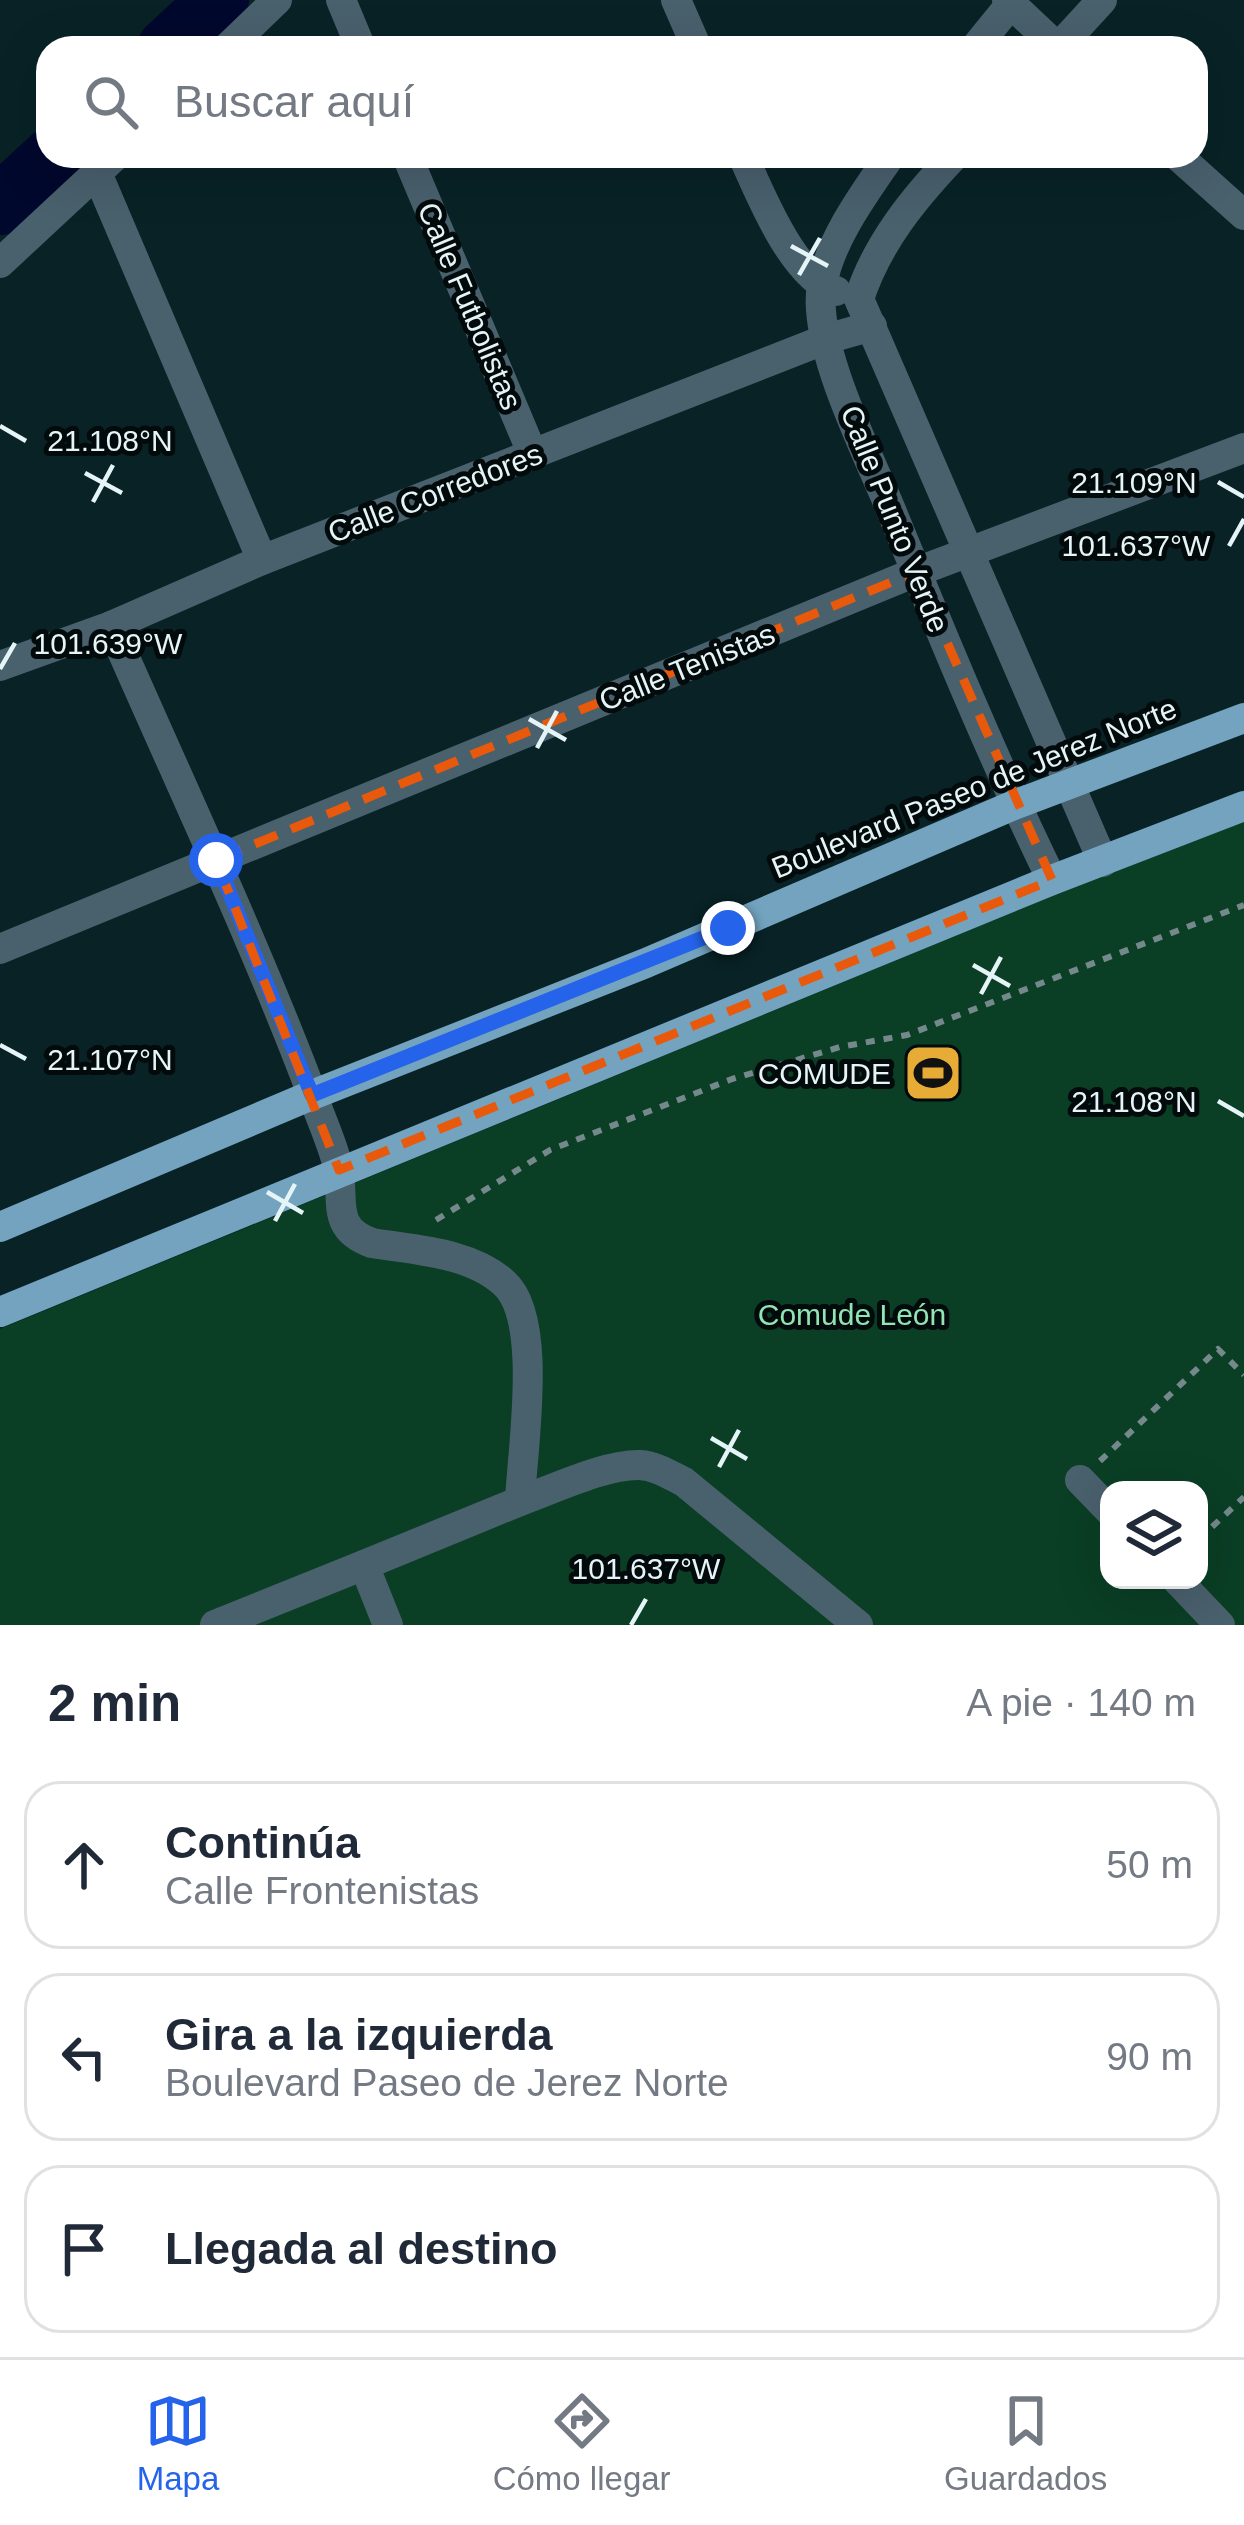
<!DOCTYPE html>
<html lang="es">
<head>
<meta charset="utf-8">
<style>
  :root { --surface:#fff; --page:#f6f6f7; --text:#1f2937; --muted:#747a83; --line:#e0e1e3; --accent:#2563eb }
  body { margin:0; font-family:Arial,sans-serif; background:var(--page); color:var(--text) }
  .controls { position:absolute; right:36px; bottom:36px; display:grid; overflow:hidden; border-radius:24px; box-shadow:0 12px 48px #0002 }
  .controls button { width:108px; height:108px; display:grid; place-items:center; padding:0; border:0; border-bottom:3px solid var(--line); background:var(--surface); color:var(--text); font:60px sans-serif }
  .stop { position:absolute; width:36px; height:36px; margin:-27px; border:9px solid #2563eb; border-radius:50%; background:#fff }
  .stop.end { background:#2563eb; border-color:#fff; box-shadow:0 3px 12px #0008 }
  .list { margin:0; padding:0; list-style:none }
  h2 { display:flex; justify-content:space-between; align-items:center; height:156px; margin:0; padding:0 48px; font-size:51px }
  h2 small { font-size:39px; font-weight:400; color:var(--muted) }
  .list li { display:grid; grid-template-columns:78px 1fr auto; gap:36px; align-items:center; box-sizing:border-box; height:168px; margin:0 24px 24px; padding:0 24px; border:3px solid var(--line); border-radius:36px }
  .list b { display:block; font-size:45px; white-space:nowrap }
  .list p { margin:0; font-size:39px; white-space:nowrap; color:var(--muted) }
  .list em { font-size:39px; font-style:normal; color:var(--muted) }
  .icon { flex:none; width:66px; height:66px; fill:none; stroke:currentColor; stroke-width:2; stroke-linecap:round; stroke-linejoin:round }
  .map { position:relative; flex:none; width:1244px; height:1625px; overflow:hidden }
  .search { position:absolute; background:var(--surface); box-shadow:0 12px 48px #0002; left:36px; right:36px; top:36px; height:132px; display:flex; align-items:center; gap:30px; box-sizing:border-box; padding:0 42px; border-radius:36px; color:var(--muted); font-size:45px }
  .sheet { height:732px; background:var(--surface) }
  nav { display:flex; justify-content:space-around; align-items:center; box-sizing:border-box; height:168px; border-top:3px solid var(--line); background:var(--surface); font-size:33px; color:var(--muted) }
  nav a { display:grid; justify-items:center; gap:6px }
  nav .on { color:var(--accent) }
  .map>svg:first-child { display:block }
</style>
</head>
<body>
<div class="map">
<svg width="1244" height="1625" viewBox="0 0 1244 1625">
  <rect width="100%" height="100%" fill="#082226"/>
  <path fill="#0a3e25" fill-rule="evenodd" d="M1244,817v808h-1244v-296zM1109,1490h90v90h-90z"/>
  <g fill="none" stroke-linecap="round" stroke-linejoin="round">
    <g stroke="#00082d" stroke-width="60">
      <polyline points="167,48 219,0"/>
      <polyline points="0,205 53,156"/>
    </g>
    <g stroke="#75898c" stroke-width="6" stroke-dasharray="9 9" stroke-linecap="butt">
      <polyline points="436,1220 550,1150 732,1079 840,1047 907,1035 1244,905"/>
      <polyline points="1100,1461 1218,1349 1244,1375"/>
      <polyline points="1199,1539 1244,1497"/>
    </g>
    <g stroke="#49606d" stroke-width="30">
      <polyline points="341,0 361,48"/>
      <polyline points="676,0 697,48"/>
      <polyline points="1007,0 1058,48"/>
      <polyline points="227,48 277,0"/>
      <polyline points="975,48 1014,0"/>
      <polyline points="1058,48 1102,0"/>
      <polyline points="407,156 533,455"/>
      <path d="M743,156c18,40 50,121 93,135"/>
      <path d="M890,156c-25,37 -60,83 -68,129 -11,58 46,169 69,225 51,125 102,249 161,370"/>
      <path d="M954,156c-40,42 -77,87 -95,143l244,563"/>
      <polyline points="1178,156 1244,215"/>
      <polyline points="97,173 262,560"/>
      <polyline points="0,263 115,156"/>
      <path d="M111,626c70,160 145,318 206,481 7,19 16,39 21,60 7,34 -8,61 34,76 42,7 98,9 132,40 40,35 18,167 16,218l-156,64 24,60"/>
      <polyline points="0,666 111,626 262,560 826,339 872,326"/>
      <polyline points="0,949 916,572 1244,448"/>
      <polyline points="1080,1480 1109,1510"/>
      <path d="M520,1501c34,-12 85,-37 120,-36 16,1 30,10 44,17l174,143"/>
      <polyline points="1177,1580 1220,1625"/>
      <polyline points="215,1625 364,1565"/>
    </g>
    <g stroke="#73a3bf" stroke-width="30">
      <polyline points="0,1227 312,1095 646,963 1014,805 1244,718"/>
      <polyline points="0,1312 1052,880 1244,806"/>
    </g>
  </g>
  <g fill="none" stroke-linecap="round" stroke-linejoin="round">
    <polyline stroke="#2563eb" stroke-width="15" points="216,860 312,1095 728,928"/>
  </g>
  <path fill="none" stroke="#e8590c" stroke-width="9" stroke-dasharray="24 15" stroke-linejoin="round" d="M916,572l136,308 -713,290 -123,-310z"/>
  <path fill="none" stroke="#e5f4f6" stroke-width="4.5" d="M791,246l37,20M799,275l21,-37M0,426l26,15M85,473l37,20M1218,482l26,15M93,502l20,-37M1229,546l15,-27M0,669l15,-26M529,719l37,21M537,748l20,-37M973,965l37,21M981,994l20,-37M0,1045l26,14M1218,1101l26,15M267,1192l36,21M275,1221l20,-37M711,1438l36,21M719,1467l20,-37M631,1625l15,-26"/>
  <defs>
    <g id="stadium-square" transform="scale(3)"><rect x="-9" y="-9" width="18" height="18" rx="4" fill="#e6ac36" stroke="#020a0b"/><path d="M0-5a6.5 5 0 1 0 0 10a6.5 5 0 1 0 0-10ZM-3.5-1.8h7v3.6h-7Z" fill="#111"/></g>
  </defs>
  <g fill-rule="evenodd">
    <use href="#stadium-square" x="933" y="1073"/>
  </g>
  <g text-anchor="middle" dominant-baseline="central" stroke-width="10" stroke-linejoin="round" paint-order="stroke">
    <g font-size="30" fill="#e5f4f6" stroke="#020a0b">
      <text transform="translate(470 306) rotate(67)">Calle Futbolistas</text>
      <text transform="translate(435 493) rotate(-21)">Calle Corredores</text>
      <text transform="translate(895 519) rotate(68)">Calle Punto Verde</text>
      <text transform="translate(687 667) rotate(-22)">Calle Tenistas</text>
      <text transform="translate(974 788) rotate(-22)">Boulevard Paseo de Jerez Norte</text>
    </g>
    <g font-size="30" fill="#e5f4f6" stroke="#020a0b" text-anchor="end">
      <text x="891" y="1073">COMUDE</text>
    </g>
    <g font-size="30" fill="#91e4b3" stroke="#020a0b">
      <text x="852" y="1314">Comude León</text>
    </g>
  </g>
  <g font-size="30" text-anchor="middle" fill="#e5f4f6" stroke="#020a0b" stroke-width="10" stroke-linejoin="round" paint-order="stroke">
    <text x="110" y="451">21.108°N</text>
    <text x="1134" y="493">21.109°N</text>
    <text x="1136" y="556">101.637°W</text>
    <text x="108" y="654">101.639°W</text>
    <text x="110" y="1070">21.107°N</text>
    <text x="1134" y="1112">21.108°N</text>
    <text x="646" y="1579">101.637°W</text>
  </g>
</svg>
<div class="controls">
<button><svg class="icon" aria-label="layers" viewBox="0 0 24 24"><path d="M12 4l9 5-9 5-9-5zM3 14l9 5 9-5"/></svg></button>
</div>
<div class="stop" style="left:216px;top:860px"></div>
<div class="stop end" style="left:728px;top:928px"></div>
<div class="search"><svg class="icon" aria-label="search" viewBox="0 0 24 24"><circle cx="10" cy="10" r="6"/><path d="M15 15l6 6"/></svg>Buscar aquí</div>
</div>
<section class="sheet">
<h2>2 min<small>A pie · 140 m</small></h2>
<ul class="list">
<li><svg class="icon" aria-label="ahead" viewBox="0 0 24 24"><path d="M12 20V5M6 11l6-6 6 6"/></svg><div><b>Continúa</b><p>Calle Frontenistas</p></div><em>50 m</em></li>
<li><svg class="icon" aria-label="left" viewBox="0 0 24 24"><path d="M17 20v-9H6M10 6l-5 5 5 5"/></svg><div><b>Gira a la izquierda</b><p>Boulevard Paseo de Jerez Norte</p></div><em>90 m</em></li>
<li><svg class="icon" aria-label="arrive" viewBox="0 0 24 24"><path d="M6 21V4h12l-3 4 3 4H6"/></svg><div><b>Llegada al destino</b></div></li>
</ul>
</section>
<nav>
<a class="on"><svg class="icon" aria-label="map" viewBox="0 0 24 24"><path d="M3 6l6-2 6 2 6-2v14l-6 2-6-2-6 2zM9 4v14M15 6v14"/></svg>Mapa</a>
<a><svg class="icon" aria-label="directions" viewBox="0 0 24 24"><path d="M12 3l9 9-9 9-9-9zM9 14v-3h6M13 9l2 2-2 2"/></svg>Cómo llegar</a>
<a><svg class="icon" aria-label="saved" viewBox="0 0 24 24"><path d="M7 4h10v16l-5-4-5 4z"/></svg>Guardados</a>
</nav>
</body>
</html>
